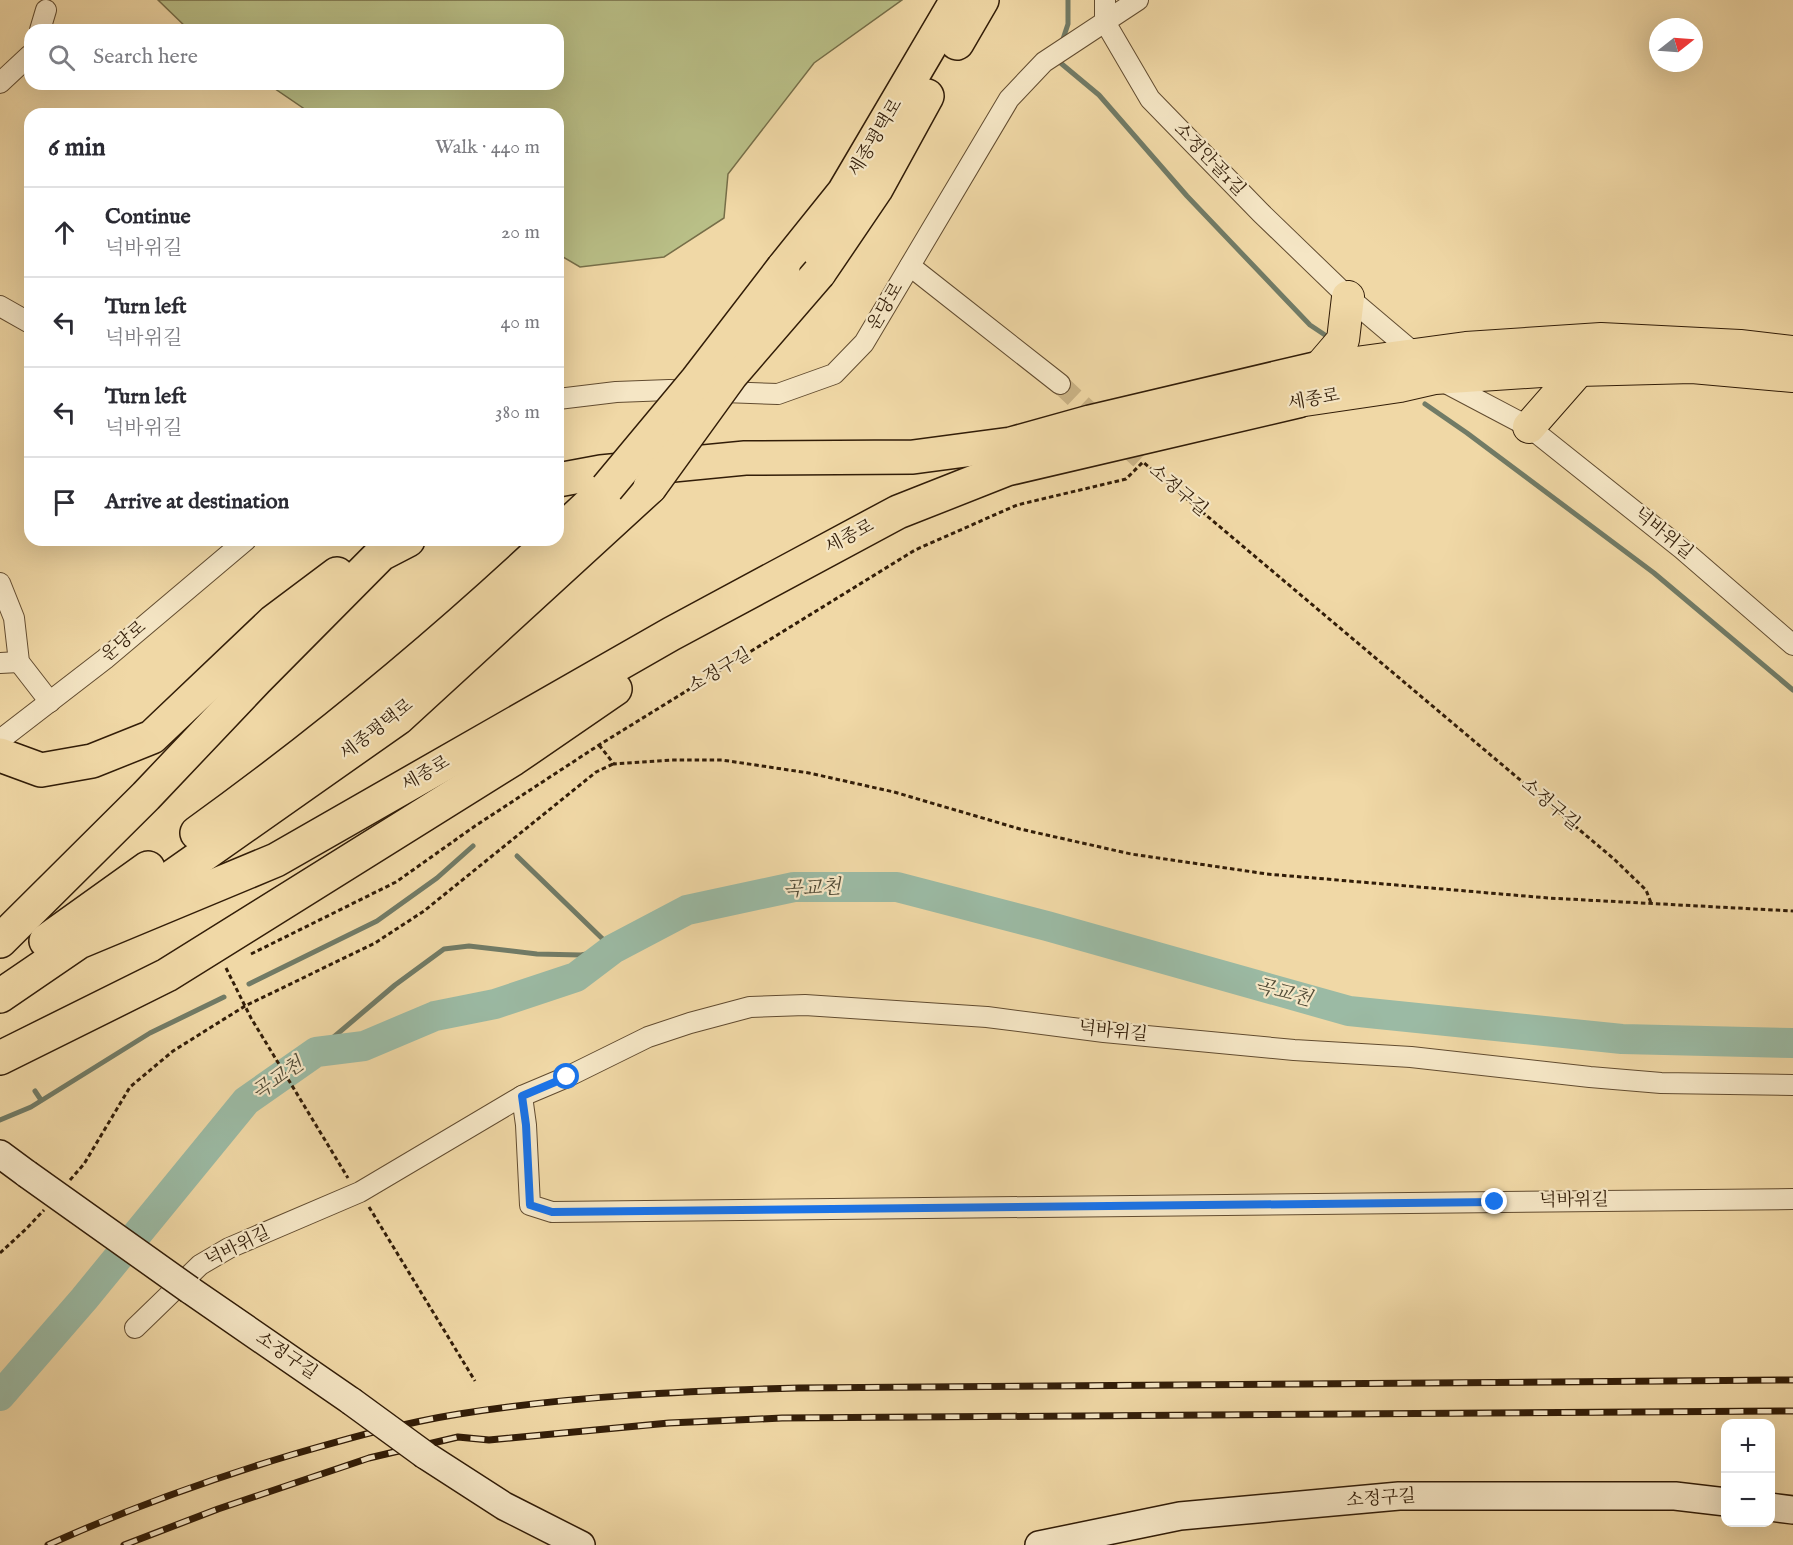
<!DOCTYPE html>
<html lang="en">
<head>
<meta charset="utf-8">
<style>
  :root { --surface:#fff; --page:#f2f2f3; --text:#2b2b33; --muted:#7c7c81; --line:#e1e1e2 }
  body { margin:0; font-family:"IM FELL English","Noto Serif KR",serif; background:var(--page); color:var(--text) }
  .controls { position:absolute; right:18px; bottom:18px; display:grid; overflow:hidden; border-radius:12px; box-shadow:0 6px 24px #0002 }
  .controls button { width:54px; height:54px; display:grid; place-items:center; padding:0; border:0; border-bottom:2px solid var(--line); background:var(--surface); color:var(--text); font:30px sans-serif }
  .compass { position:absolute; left:1649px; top:18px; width:54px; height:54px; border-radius:50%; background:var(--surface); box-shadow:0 6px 24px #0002; rotate:73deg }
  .stop { position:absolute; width:18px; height:18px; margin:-14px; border:4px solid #1a73e8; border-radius:50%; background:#fff }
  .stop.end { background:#1a73e8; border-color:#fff; box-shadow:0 2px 6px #0008 }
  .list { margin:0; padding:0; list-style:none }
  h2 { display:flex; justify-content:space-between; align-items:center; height:78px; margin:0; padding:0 24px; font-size:26px }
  h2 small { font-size:20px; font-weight:400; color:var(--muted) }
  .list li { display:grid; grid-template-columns:39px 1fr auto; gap:18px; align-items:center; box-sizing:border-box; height:90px; padding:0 24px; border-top:2px solid var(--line) }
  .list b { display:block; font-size:22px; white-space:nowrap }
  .list p { margin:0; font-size:20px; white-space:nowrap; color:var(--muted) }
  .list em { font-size:20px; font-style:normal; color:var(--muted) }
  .icon { flex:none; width:33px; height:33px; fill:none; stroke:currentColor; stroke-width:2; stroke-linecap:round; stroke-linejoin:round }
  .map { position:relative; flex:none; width:1793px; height:1545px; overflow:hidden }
  .search { position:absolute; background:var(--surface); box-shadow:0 6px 24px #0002; left:24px; top:24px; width:540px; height:66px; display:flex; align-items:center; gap:15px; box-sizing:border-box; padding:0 21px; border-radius:18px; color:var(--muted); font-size:22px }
  .panel { position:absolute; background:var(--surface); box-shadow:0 6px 24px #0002; left:24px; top:108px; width:540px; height:438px; border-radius:18px }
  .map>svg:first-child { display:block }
</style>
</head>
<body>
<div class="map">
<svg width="1793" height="1545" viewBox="0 0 1793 1545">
  <rect width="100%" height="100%" fill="#f0d8a6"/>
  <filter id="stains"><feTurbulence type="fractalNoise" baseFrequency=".00333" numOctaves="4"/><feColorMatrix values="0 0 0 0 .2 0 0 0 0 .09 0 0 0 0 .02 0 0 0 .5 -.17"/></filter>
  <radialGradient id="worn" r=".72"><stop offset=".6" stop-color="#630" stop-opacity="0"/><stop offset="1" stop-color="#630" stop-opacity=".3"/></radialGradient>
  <polygon fill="#b9bf87" stroke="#766e48" stroke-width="1.5" points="158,0 902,0 814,63 728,174 724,218 664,257 580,267 558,254 558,114 312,114 268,84 558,84 558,30 189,30"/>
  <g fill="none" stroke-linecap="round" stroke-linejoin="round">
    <g stroke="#717b66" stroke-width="5">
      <polyline points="1062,42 1068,24 1068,0"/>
      <polyline points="1057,60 1099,95 1187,196 1310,325 1325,335"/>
      <polyline points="1425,404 1467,433 1654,573 1793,690"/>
      <polyline points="517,856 613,949"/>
      <polyline points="249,984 377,921 437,878 473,846"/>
      <polyline points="316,1052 395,985 444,949 469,946 537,954 581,955 613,949"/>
      <polyline points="35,1091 41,1100"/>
      <polyline points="0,1120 31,1107 150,1033 224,997"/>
    </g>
    <polyline stroke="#9bbaa4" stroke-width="30" points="0,1396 84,1299 246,1101 316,1052 364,1046 435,1016 495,1004 576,977 613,949 687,910 794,887 897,887 1047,926 1349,1011 1622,1039 1793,1043"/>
    <polyline stroke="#cab386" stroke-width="20" stroke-dasharray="20 10" stroke-linecap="butt" points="1060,384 1143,462"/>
    <g stroke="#624c30" stroke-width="22">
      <g id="street">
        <polyline points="1105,0 1105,22 1150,99 1261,213 1348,297 1420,358"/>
        <polyline points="40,30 46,10"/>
        <polyline points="0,83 30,55"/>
        <polyline points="910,266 1060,384"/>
        <polyline points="0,306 30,323"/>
        <polyline points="1440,380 1529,427 1682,549 1793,645"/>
        <polyline points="558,399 616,392 669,390 778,394 834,374 864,343 1009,99 1044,62 1138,0"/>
        <polyline points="0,583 14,618 19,662 50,702"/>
        <polyline points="0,663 19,662"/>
        <polyline points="0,740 105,659 246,540"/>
        <polyline points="522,1096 567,1077 648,1037 690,1023 750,1007 805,1005 987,1017 1104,1032 1294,1050 1411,1057 1590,1077 1661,1083 1793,1085"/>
        <polyline points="135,1328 200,1265 229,1248 360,1192 522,1096 526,1125 530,1205 552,1212 1793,1199"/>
      </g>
    </g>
    <g stroke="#321d08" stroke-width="30">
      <g id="secondary">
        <polyline points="0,1154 27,1174"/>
        <polyline points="190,1290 351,1401"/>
        <polyline points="425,1455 504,1506 581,1545"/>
        <polyline points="1770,1507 1793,1510"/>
        <polyline points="1039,1545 1180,1516 1399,1496 1675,1496 1726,1502"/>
      </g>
    </g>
    <g stroke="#321d08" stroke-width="34">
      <g id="primary">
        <polyline points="1319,368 1466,348 1601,339 1740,346 1793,352"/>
        <polyline points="1319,368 1343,340 1348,297"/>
        <polyline points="1298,401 1400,386 1435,378 1541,371 1692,367 1793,376"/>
        <polyline points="1529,427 1579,370"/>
      </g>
    </g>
    <g stroke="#321d08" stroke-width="36">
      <g id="highway">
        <polyline points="957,43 982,0"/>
        <polyline points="783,268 844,192 957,0"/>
        <polyline points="819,273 876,189 927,96"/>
        <polyline points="558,480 601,472 745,458 913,457 1011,444 1090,422 1319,368"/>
        <polyline points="558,534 607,488"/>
        <polyline points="0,755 41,770 92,761 152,737 273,622 337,574"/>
        <path d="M197,833c125,-90 243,-188 355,-293"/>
        <polyline points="132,905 398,718 650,487"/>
        <polyline points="0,941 146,796 256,680 381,554 408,540"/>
        <polyline points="46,941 148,868"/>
        <polyline points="0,996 79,942 276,860 671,634 898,512 1007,469 1298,401"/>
        <polyline points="0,1058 167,975 513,759 615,689"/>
      </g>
    </g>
    <g stroke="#321d08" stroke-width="3" stroke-dasharray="4.5 3" stroke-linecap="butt">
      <polyline points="599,745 614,764 672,760 722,760 809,773 894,792 1020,829 1131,854 1267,874 1548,898 1793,911"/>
      <polyline points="251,954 396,882 475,826 599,745 915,550 1017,505 1126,479 1143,462 1614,859 1646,890 1651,903"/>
      <polyline points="226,968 251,1018 348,1178"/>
      <polyline points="70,1180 84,1164 130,1087 173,1051 245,1006 375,943 424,911 596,772 613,764"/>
      <polyline points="369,1207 475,1381"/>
      <polyline points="0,1253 26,1229 44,1210"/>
    </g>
    <use href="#street" stroke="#f5e6c5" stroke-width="20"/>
    <use href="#secondary" stroke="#f5e6c5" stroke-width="27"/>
    <use href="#primary" stroke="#f0d8a6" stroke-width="32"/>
    <use href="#highway" stroke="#f0d8a6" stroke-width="33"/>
    <g stroke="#321d08" stroke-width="7">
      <g id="rail">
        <path d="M48,1545c79,-36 160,-65 243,-90 55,-16 111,-32 168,-41 112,-18 226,-23 340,-26l994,-8"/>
        <polyline points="124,1545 218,1509 369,1458 458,1437 489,1440 669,1423 782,1418 1793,1411"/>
      </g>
    </g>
    <use href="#rail" stroke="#f5e6c5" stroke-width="4.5" stroke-dasharray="14" stroke-linecap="butt"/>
    <g stroke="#321d08" stroke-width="30" stroke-linecap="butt">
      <g id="secondary-bridge">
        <polyline points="27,1174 190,1290"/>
        <polyline points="351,1401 425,1455"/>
      </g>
    </g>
    <g stroke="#321d08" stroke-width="36" stroke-linecap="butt">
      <g id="highway-bridge">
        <polyline points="650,487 731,375 819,273"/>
        <polyline points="607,488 697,380 783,268"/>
      </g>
    </g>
    <use href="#secondary-bridge" stroke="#f5e6c5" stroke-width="27"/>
    <use href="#highway-bridge" stroke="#f0d8a6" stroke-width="33"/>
  </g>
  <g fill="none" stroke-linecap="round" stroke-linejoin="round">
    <polyline stroke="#1a73e8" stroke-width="8" points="567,1077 522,1096 526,1125 530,1205 552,1212 1495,1202"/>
  </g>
  <g text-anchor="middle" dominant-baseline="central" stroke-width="4.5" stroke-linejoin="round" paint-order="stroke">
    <g font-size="18" fill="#321d08" stroke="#f5e6c5">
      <text transform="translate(876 138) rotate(-59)">세종평택로</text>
      <text transform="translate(1209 160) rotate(46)">소정안골1길</text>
      <text transform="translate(886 307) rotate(-59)">운당로</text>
      <text transform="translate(1314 400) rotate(-10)">세종로</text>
      <text transform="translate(1178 491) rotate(40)">소정구길</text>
      <text transform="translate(1663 534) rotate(39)">넉바위길</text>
      <text transform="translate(850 537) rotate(-28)">세종로</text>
      <text transform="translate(124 642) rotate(-40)">운당로</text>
      <text transform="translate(720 671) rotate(-31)">소정구길</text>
      <text transform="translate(377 730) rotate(-38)">세종평택로</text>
      <text transform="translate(426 774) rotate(-30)">세종로</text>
      <text transform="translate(1550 805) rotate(40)">소정구길</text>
      <text transform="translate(1113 1032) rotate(6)">넉바위길</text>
      <text transform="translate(1574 1201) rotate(-1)">넉바위길</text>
      <text transform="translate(238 1247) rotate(-26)">넉바위길</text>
      <text transform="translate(286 1356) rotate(34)">소정구길</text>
      <text transform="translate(1381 1499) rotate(-4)">소정구길</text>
    </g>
    <g font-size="20" font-style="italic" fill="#524c37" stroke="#f5e6c5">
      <text transform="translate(812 889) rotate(-3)">곡교천</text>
      <text transform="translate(1283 993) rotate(15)">곡교천</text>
      <text transform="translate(278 1079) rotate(-35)">곡교천</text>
    </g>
  </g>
  <rect width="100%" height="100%" filter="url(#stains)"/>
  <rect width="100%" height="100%" fill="url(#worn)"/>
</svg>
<div class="controls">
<button>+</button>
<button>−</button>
</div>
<svg class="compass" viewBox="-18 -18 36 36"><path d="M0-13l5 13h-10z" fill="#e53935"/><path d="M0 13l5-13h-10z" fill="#7c7c81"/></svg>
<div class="stop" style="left:567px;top:1077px"></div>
<div class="stop end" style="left:1495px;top:1202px"></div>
<div class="search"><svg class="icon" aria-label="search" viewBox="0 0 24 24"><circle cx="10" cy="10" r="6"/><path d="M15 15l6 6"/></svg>Search here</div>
<section class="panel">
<h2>6 min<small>Walk · 440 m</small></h2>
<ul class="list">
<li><svg class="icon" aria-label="ahead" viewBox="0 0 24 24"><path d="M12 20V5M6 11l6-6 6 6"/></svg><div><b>Continue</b><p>넉바위길</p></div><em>20 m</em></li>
<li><svg class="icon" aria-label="left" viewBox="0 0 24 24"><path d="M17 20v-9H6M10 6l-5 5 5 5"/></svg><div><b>Turn left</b><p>넉바위길</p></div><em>40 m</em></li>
<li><svg class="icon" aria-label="left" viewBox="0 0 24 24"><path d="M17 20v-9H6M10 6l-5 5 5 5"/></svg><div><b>Turn left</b><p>넉바위길</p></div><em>380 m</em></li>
<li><svg class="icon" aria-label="arrive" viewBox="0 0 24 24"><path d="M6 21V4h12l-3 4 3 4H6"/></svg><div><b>Arrive at destination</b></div></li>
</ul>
</section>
</div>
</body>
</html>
